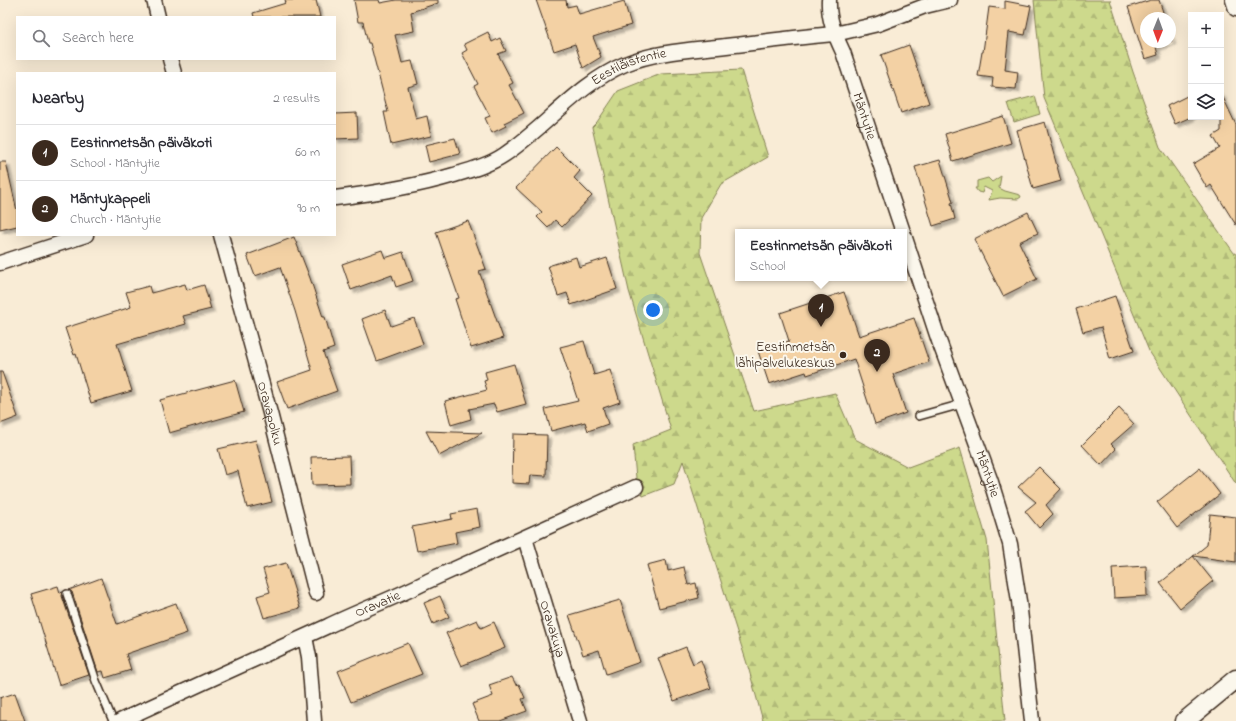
<!DOCTYPE html>
<html lang="en">
<head>
<meta charset="utf-8">
<style>
  :root { --surface:#fff; --page:#f2f2f3; --text:#2b2b33; --muted:#7c7c81; --line:#e1e1e2; --accent:#3b2a1e }
  body { margin:0; font-family:"Indie Flower",sans-serif; background:var(--page); color:var(--text) }
  .controls { position:absolute; right:12px; top:12px; display:grid; overflow:hidden; border-radius:0px; box-shadow:0 4px 16px #0002 }
  .controls button { width:36px; height:36px; display:grid; place-items:center; padding:0; border:0; border-bottom:1px solid var(--line); background:var(--surface); color:var(--text); font:20px sans-serif }
  .compass { position:absolute; left:1140px; top:12px; width:36px; height:36px; border-radius:50%; background:var(--surface); box-shadow:0 4px 16px #0002; rotate:181deg }
  .you { position:absolute; left:653px; top:310px; width:14px; height:14px; margin:-10px; border:3px solid #fff; border-radius:50%; background:#1a73e8; box-shadow:0 0 0 6px #1a73e833 }
  .badge { display:grid; place-items:center; width:26px; height:26px; border-radius:50%; background:var(--accent); color:#fff; font-size:13px; font-weight:700 }
  .pin { position:absolute; translate:-50% -33px; filter:drop-shadow(0 1px 2px #0008) }
  .pin::after { content:''; position:absolute; top:21px; width:14px; height:12px; background:inherit; clip-path:polygon(0 0,100% 0,50% 100%) }
  .popup { position:absolute; left:735px; top:229px; width:172px; height:52px; box-sizing:border-box; display:grid; place-content:center; border-radius:0px; background:var(--surface); filter:drop-shadow(0 1px 3px #0005); font-size:13px; white-space:nowrap; color:var(--muted) }
  .popup b { font-size:15px; color:var(--text) }
  .popup::after { content:''; position:absolute; left:50%; top:100%; margin-left:-8px; border:8px solid transparent; border-top-color:var(--surface) }
  .list { margin:0; padding:0; list-style:none }
  h2 { display:flex; justify-content:space-between; align-items:center; height:52px; margin:0; padding:0 16px; font-size:17px }
  h2 small { font-size:13px; font-weight:400; color:var(--muted) }
  .list li { display:grid; grid-template-columns:26px 1fr auto; gap:12px; align-items:center; box-sizing:border-box; height:56px; padding:0 16px; border-top:1px solid var(--line) }
  .list b { display:block; font-size:15px; white-space:nowrap }
  .list p { margin:0; font-size:13px; white-space:nowrap; color:var(--muted) }
  .list em { font-size:13px; font-style:normal; color:var(--muted) }
  .icon { flex:none; width:22px; height:22px; fill:none; stroke:currentColor; stroke-width:2; stroke-linecap:round; stroke-linejoin:round }
  .map { position:relative; flex:none; width:1236px; height:721px; overflow:hidden }
  .search { position:absolute; background:var(--surface); box-shadow:0 4px 16px #0002; left:16px; top:16px; width:320px; height:44px; display:flex; align-items:center; gap:10px; box-sizing:border-box; padding:0 14px; border-radius:0px; color:var(--muted); font-size:15px }
  .panel { position:absolute; background:var(--surface); box-shadow:0 4px 16px #0002; left:16px; top:72px; width:320px; height:164px; border-radius:0px }
  .map>svg:first-child { display:block }
</style>
</head>
<body>
<div class="map">
<svg width="1236" height="721" viewBox="0 0 1236 721">
  <defs>
    <pattern id="forest-firs" width="22" height="20" patternUnits="userSpaceOnUse"><rect width="22" height="20" fill="#cdd98c"/><path d="M5 1l3.5 6h-7zM16 11l3.5 6h-7z" fill="#b1ba78"/></pattern>
    <pattern id="park-crowns" width="20" height="18" patternUnits="userSpaceOnUse"><rect width="20" height="18" fill="#cdd98c"/><path d="M2 6a3 3 0 1 1 6 0M12 15a3 3 0 1 1 6 0" fill="none" stroke="#b1ba78"/></pattern>
    <filter id="shadow"><feDropShadow dx="3.5" dy="3.5" stdDeviation="1" flood-color="#0004"/></filter>
  </defs>
  <rect width="100%" height="100%" fill="#f9ecd6"/>
  <filter id="ink" filterUnits="userSpaceOnUse"><feTurbulence type="fractalNoise" baseFrequency=".025" numOctaves="2"/><feDisplacementMap in="SourceGraphic" scale="8" xChannelSelector="R" yChannelSelector="G"/><feConvolveMatrix kernelMatrix="1 2 1 2 8 2 1 2 1" color-interpolation-filters="sRGB"/></filter>
  <g filter="url(#ink)">
    <polygon fill="#cdd98c" stroke="#848255" points="1001,176 999,188 1005,191 1020,195 1021,197 1018,199 1000,198 989,200 992,191 984,187 982,193 978,192 975,188 977,188 977,181 988,178 992,182"/>
    <g fill="url(#forest-firs)" stroke="#848255">
      <polygon points="1034,0 1110,0 1133,72 1160,147 1234,253 1236,254 1236,484 1149,351 1044,98"/>
      <polygon points="741,70 768,157 721,184 701,218 700,253 754,411 835,393 855,439 908,467 960,448 987,540 1005,721 763,721 749,670 683,461 674,484 643,496 636,478 633,445 671,430 629,291 592,127 597,122 618,91 661,74"/>
    </g>
    <polygon fill="url(#park-crowns)" stroke="#848255" points="1035,96 1040,114 1014,122 1008,103"/>
    <g fill="#f3d1a4" stroke="#3b2a1e" filter="url(#shadow)">
      <polygon points="285,0 316,0 320,17 254,17 253,13 286,3"/>
      <polygon points="354,0 379,0 380,3 396,0 438,0 438,3 411,12 414,31 395,35 402,63 412,61 418,84 408,87 416,119 427,116 431,136 391,145 384,112 388,112 370,43 368,43 363,22 358,22"/>
      <polygon points="536,0 566,0 567,7 576,5 579,14 624,1 631,25 593,37 601,57 583,68 575,44 554,51"/>
      <polygon points="1151,0 1159,0 1165,18 1146,18 1146,42 1170,42 1170,34 1172,41 1156,47 1158,55 1145,59 1128,7"/>
      <polygon points="1005,1 1031,6 1025,35 1009,32 1005,70 1018,72 1016,89 992,87 993,78 978,76 982,52 983,52 989,7 1005,9"/>
      <polygon points="488,32 492,42 500,38 506,51 498,54 513,83 509,85 524,113 504,123 506,126 492,133 485,118 490,116 474,86 478,84 462,53 467,50 464,44"/>
      <polygon points="909,45 929,103 901,113 881,55"/>
      <polygon points="1221,93 1236,125 1236,225 1211,185 1207,188 1193,164 1220,148 1213,136 1221,131"/>
      <polygon points="1191,94 1191,117 1175,124 1167,106"/>
      <polygon points="357,113 358,138 335,139 335,114"/>
      <polygon points="1003,116 1011,143 953,161 945,134"/>
      <polygon points="1045,122 1061,181 1033,189 1017,130"/>
      <polygon points="455,138 460,154 429,162 425,145"/>
      <polygon points="556,147 580,171 574,178 592,196 562,227 555,220 548,228 537,217 542,212 516,188"/>
      <polygon points="940,160 953,202 951,203 955,219 933,226 915,167"/>
      <polygon points="0,162 6,162 17,211 17,226 0,230"/>
      <polygon points="1028,212 1038,233 1019,242 1037,279 1003,296 974,239"/>
      <polygon points="468,221 486,269 479,271 503,338 471,348 455,299 459,298 436,232"/>
      <polygon points="294,237 310,278 323,317 325,317 334,348 323,352 337,391 287,409 277,382 312,370 295,311 280,267 255,276 247,255"/>
      <polygon points="382,250 385,258 403,252 413,281 396,287 392,275 351,290 342,264"/>
      <polygon points="576,257 579,267 607,258 617,289 571,305 567,293 558,296 548,266"/>
      <polygon points="185,284 187,290 204,285 211,309 183,316 186,324 117,344 132,391 91,403 76,354 74,355 65,328 131,307 126,292 149,286 151,293"/>
      <polygon points="844,292 859,336 914,318 929,362 893,374 906,413 875,424 854,359 807,375 806,372 769,384 758,351 789,341 780,313"/>
      <polygon points="1115,296 1134,351 1110,359 1101,327 1083,332 1076,309"/>
      <polygon points="385,310 391,326 414,318 423,344 377,361 362,319"/>
      <polygon points="584,341 594,375 610,370 620,402 603,408 608,424 588,431 585,422 551,431 545,409 578,401 560,347"/>
      <polygon points="514,364 526,404 497,412 494,404 469,409 471,419 451,425 445,401 487,390 484,381 487,380 485,372"/>
      <polygon points="0,372 2,372 18,417 0,424"/>
      <polygon points="235,380 244,412 169,433 160,400"/>
      <polygon points="1119,408 1134,424 1111,444 1116,449 1101,465 1082,445"/>
      <polygon points="426,431 482,433 439,456"/>
      <polygon points="513,434 547,435 546,476 530,475 529,484 512,483"/>
      <polygon points="256,440 272,502 247,508 238,471 225,475 218,449"/>
      <polygon points="349,456 350,484 312,485 311,457"/>
      <polygon points="1039,467 1061,489 1046,505 1053,514 1039,528 1025,511 1036,502 1018,487"/>
      <polygon points="1200,468 1220,494 1177,528 1157,502"/>
      <polygon points="477,509 480,527 455,532 457,543 417,551 412,527 452,519 451,514"/>
      <polygon points="1210,514 1236,517 1236,562 1193,556 1213,581 1180,608 1160,583 1207,545"/>
      <polygon points="666,560 668,571 684,567 688,585 696,583 699,598 659,608 647,565"/>
      <polygon points="286,563 300,608 264,618 257,596 270,592 263,569"/>
      <polygon points="1146,566 1147,596 1114,598 1112,568"/>
      <polygon points="101,578 117,624 176,603 187,633 126,654 131,670 105,678 103,671 98,672 72,592 69,590"/>
      <polygon points="58,586 60,593 63,592 62,596 89,675 59,685 31,594"/>
      <polygon points="440,596 449,617 433,624 424,603"/>
      <polygon points="620,600 640,662 606,674 599,650 583,655 569,615"/>
      <polygon points="477,620 481,628 494,622 505,648 461,666 446,633"/>
      <polygon points="408,643 422,674 351,702 338,671"/>
      <polygon points="686,647 693,664 701,660 711,688 674,701 658,658"/>
      <polygon points="512,677 516,685 519,684 525,698 522,699 527,711 500,721 479,721 472,704 493,696 489,685"/>
      <polygon points="15,693 25,721 0,721 0,698"/>
    </g>
    <g fill="none" stroke-linecap="round" stroke-linejoin="round">
      <g stroke="#3b2a1e" stroke-width="10">
        <g id="service">
          <polyline points="919,416 962,404"/>
          <polyline points="67,594 96,681 113,721"/>
        </g>
      </g>
      <g stroke="#3b2a1e" stroke-width="17">
        <g id="minor">
          <polyline points="154,0 158,17"/>
          <path id="s1" d="M829,0c-1,19 6,35 14,52l60,180"/>
          <polyline points="1233,0 1236,9"/>
          <polyline points="170,59 174,73"/>
          <path id="s2" d="M335,198c41,-5 79,-11 119,-23 17,-5 35,-10 50,-20 42,-28 74,-71 121,-91 32,-13 68,-14 101,-18 36,-4 72,-9 109,-12l43,-10 47,-18 25,-6"/>
          <path id="s3" d="M221,235l49,178 46,180"/>
          <path id="s4" d="M904,235l35,106 52,141 19,62 9,57 13,120"/>
          <polyline points="0,263 86,235"/>
          <path id="s5" d="M525,538l55,183"/>
          <polyline points="305,637 309,657 314,721"/>
          <path id="s6" d="M120,721c69,-32 139,-64 208,-95 33,-16 67,-28 100,-45l208,-94"/>
        </g>
      </g>
      <g stroke="#3b2a1e" stroke-width="21">
        <polyline id="tertiary" points="1185,721 1236,679"/>
      </g>
      <use href="#service" stroke="#fbf7ec" stroke-width="7"/>
      <use href="#minor" stroke="#fbf7ec" stroke-width="14"/>
      <use href="#tertiary" stroke="#fbf7ec" stroke-width="18"/>
    </g>
  </g>
  <circle fill="#3b2a1e" stroke="#fbf7ec" stroke-width="1.5" cx="843" cy="355" r="4"/>
  <g text-anchor="middle" dominant-baseline="central" stroke-width="4" stroke-linejoin="round" paint-order="stroke">
    <g font-size="14" fill="#3b2a1e" stroke="#fbf7ec">
      <text stroke="none"><textPath href="#s2" startOffset="330">Eestiläistentie</textPath></text>
      <text stroke="none"><textPath href="#s1" startOffset="122">Mäntytie</textPath></text>
      <text stroke="none"><textPath href="#s3" startOffset="185">Oravapolku</textPath></text>
      <text stroke="none"><textPath href="#s4" startOffset="253">Mäntytie</textPath></text>
      <text stroke="none"><textPath href="#s6" startOffset="283">Oravatie</textPath></text>
      <text stroke="none"><textPath href="#s5" startOffset="95">Oravakuja</textPath></text>
    </g>
    <g font-size="14" fill="#3b2a1e" stroke="#fbf7ec" text-anchor="end">
      <text x="835" y="347">Eestinmetsän<tspan x="835" dy="16">lähipalvelukeskus</tspan></text>
    </g>
  </g>
</svg>
<div class="controls">
<button>+</button>
<button>−</button>
<button><svg class="icon" aria-label="layers" viewBox="0 0 24 24"><path d="M12 4l9 5-9 5-9-5zM3 14l9 5 9-5"/></svg></button>
</div>
<svg class="compass" viewBox="-18 -18 36 36"><path d="M0-13l5 13h-10z" fill="#e53935"/><path d="M0 13l5-13h-10z" fill="#7c7c81"/></svg>
<div class="you"></div>
<div class="pin badge" style="left:821px;top:327px">1</div>
<div class="popup"><b>Eestinmetsän päiväkoti</b>School</div>
<div class="pin badge" style="left:877px;top:372px">2</div>
<div class="search"><svg class="icon" aria-label="search" viewBox="0 0 24 24"><circle cx="10" cy="10" r="6"/><path d="M15 15l6 6"/></svg>Search here</div>
<section class="panel">
<h2>Nearby<small>2 results</small></h2>
<ul class="list">
<li><span class="badge">1</span><div><b>Eestinmetsän päiväkoti</b><p>School · Mäntytie</p></div><em>60 m</em></li>
<li><span class="badge">2</span><div><b>Mäntykappeli</b><p>Church · Mäntytie</p></div><em>90 m</em></li>
</ul>
</section>
</div>
</body>
</html>
